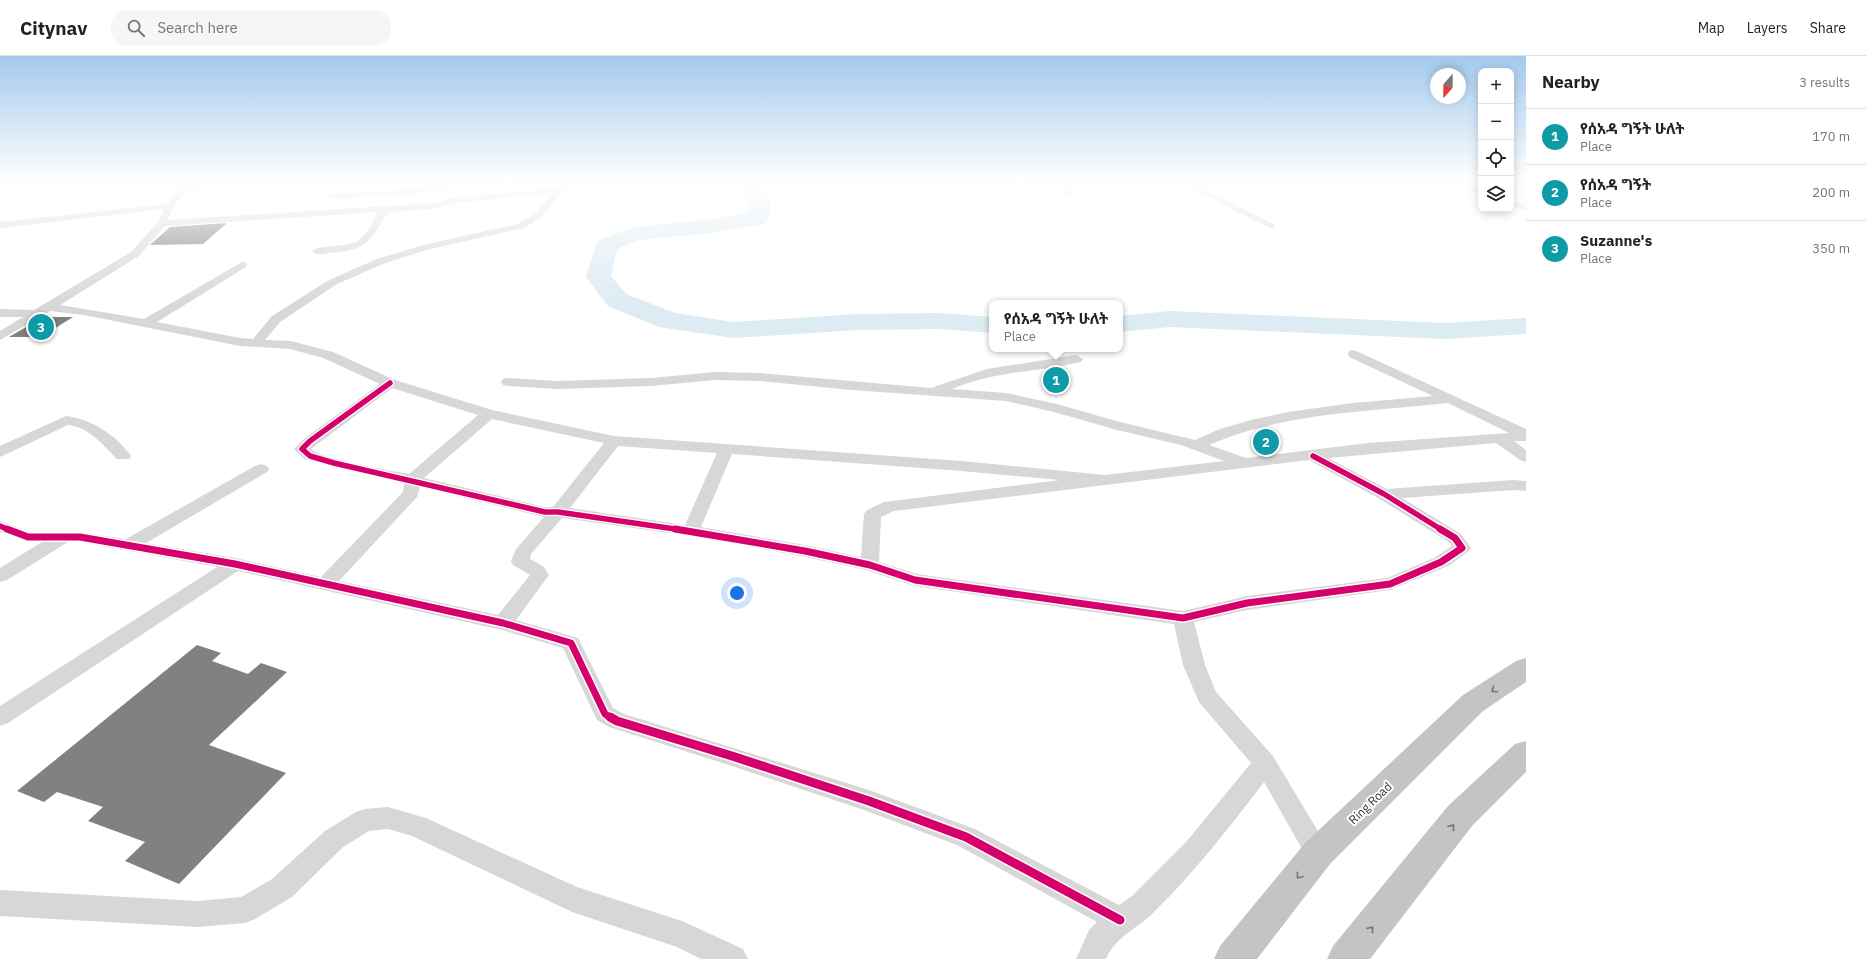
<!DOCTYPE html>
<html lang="en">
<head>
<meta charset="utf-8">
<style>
  :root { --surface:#fff; --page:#f6f6f6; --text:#222; --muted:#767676; --line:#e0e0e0; --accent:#7a7a7a }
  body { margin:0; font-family:"IBM Plex Sans","Noto Sans Ethiopic",sans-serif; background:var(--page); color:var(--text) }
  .controls { position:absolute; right:12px; top:12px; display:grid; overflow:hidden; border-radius:8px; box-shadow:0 2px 10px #0003 }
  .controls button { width:36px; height:36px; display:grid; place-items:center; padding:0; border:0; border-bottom:1px solid var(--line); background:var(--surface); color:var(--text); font:20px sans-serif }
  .compass { position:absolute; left:1430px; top:12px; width:36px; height:36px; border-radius:50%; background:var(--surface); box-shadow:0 2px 10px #0003; rotate:201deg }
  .you { position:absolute; left:737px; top:537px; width:14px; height:14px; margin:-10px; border:3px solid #fff; border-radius:50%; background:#1a73e8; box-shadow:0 0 0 6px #1a73e833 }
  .badge { display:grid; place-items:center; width:26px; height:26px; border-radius:50%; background:var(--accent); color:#fff; font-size:13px; font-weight:700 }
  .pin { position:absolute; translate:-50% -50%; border:2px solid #fff; box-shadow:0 1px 4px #0006 }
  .popup { position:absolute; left:989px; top:244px; width:134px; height:52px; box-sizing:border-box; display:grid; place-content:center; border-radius:8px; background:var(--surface); filter:drop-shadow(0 1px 3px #0005); font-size:13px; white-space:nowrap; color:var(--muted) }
  .popup b { font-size:15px; color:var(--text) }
  .popup::after { content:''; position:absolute; left:50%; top:100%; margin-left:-8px; border:8px solid transparent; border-top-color:var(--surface) }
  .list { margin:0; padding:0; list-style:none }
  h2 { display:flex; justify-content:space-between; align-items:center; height:52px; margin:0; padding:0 16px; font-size:17px }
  h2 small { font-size:13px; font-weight:400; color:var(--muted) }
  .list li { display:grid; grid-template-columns:26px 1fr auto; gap:12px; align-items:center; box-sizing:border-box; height:56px; padding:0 16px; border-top:1px solid var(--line) }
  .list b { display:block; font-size:15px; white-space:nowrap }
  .list p { margin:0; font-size:13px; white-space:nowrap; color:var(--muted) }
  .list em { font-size:13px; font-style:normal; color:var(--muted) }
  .icon { flex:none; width:22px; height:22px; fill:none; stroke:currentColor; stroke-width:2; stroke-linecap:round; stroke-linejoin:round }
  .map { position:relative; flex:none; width:1526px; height:903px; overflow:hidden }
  header { display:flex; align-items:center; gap:24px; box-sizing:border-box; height:56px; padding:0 20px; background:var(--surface); border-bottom:1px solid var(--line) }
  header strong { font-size:19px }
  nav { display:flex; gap:22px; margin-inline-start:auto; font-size:14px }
  .search { width:280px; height:36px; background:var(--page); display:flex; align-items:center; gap:10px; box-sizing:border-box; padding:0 14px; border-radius:16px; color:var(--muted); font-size:15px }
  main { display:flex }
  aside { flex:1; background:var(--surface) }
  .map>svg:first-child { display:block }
</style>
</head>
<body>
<header>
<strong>Citynav</strong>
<div class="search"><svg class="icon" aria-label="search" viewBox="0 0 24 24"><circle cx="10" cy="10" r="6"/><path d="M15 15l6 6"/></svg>Search here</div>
<nav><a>Map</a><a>Layers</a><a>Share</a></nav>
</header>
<main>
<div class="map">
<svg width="1526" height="903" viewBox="0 0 1526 903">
  <rect width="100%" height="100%" fill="#fff"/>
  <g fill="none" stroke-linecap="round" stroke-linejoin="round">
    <g fill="#ddebf3" fill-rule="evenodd">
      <path d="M734,125h19c12,12 25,24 13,42l-53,10 -75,7 -21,9 -6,27 15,18 49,19 58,9 125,-8 80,-1 54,4v16l-54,-4 -80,1 -125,8 -74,-11 -51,-21 -22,-29 10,-32 3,-5 35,-13 79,-8 35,-6 2,-13z"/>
      <polygon points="1170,255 1445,267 1526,262 1526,278 1445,283 1170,271 1120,276 1120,260"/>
    </g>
  </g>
  <g fill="#818181">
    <polygon points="227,167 203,188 150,189 170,171"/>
    <polygon points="43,261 73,261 41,281 9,281"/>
    <polygon points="197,589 221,597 212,605 248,618 261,607 287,616 209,689 286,717 179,828 125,805 145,786 88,765 103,751 57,736 44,746 17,735"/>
  </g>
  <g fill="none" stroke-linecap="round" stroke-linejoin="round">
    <g stroke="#d7d7d7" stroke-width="5">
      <polyline points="1181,125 1272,170"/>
      <polyline points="1446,125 1481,136"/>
      <polyline points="1194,130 1274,125"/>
      <polyline points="1066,138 1073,131 1071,125"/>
      <polyline points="1511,147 1526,152"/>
    </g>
    <g fill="#d7d7d7" fill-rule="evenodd">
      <path d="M188,125h9l-2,3 16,-3h16l-4,2 -36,7 -13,16 -6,14 266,-17 22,-6 100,-9 5,-6h6l1,2 -26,33 -18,11 -94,21 -45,14 -48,21 -57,38 -15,18 26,1 42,11 62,28 97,30 122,26 348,25 143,14 119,-14 -43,-16 -64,-15 -63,-18 -48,-11 -154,-11 -92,-9 -44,-1 -65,6 -93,3 -50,-3 -5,-1 -2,-3 2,-3 5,-1 50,3 93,-3 65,-6 44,1 171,15 56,-19 89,-14 7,4 -2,3c-43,10 -88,9 -129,27l54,4 51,11 63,18 75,18 25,-11 31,-9 37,-8 65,-9 80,-7 -84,-39 -1,-3 1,-3 5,-1 172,79v12h-12l12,9v12l-6,-2 -24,-17 -168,15 59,31 126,-9 13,1v10l-13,-1 -111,8 59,36 10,14 -3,4 -20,14 -58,24 -143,20 -53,12 11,43 11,27 57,64 58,97 -4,8 -9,4 -9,-4 -45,-79c-35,46 -70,91 -111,131 -16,16 -38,24 -47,46h-30l13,-29 8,-8 -140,-77 -93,-35 -132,-44 -123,-39 -12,-7 -34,-72 -61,-18 -264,-59 -230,152 -8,3v-20l217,-139 -137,-25h-12l-61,38 -7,2v-14l42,-26h-14l-28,-10v-11l30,11h50l46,7 129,-73 6,-2 6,2 2,3 -2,3 -121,71 89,15 86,19 82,-85 1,-9 -100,-24 -10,-10 11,-11 75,-54 -57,-26 -33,-9 -50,-3 -156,-31 -34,-4 -50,29v-9l23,-14h-23v-8l34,1 97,-58 27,-30 6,-13 -164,19v-6l167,-18 14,-18zM552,137l-16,20 -18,11 -95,21 -46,14 -48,21 -57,36 -19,23 -13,-1 -83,-16 89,-55 1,-2 -1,-2 -4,-1 -98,57 -84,-14 79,-49 26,-30 213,-14c-5,9 -9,20 -18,27 -12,10 -42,5 -48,12 4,5 11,3 17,2 38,-3 41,-11 59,-41l46,-3 22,-6zM392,332l86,27 -69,59c-21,-4 -85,-14 -98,-25zM1448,347l61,30 -141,10 -122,15 -37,-13c76,-33 158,-33 239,-42zM492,363l112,24 -51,64h-8l-121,-29zM618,390l99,7 -32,72 -115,-17zM732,398l230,17 98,9 -176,22 -17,8 -3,4 -3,43 -56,-12 -104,-18zM1309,404l69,38 71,44 3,4 -18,12 -47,20 -140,18 -64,15 -266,-37 -38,-12 2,-45 13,-6zM420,431l124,30 -28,32 -5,12 2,4 17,10 -32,40 -159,-34 78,-84zM562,462l129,18 114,21 61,13 49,16 259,38 9,41 16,37 52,61 -64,78 -55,55 -13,9 -144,-76 -106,-39 -245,-76 -11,-6 -35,-70 -62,-18 33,-45 -5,-8 -14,-8 1,-5z"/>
      <polygon points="451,127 455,130 454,132 396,140 331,143 327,140 331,137 396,134"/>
      <path d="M66,360c26,3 50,19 65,40l-2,3h-12c-14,-14 -28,-32 -49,-34l-68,32v-11z"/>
      <polygon points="388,751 426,762 577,831 682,865 743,893 748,903 701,903 677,891 572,856 412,780 388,773 369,775 343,791 292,841 255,863 245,867 198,871 0,860 0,834 198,845 241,841 272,823 325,775 356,756 365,753"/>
    </g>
    <g fill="#c4c4c4" fill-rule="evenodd">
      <polygon points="1526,602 1526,626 1483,655 1330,808 1257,903 1214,903 1220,890 1306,786 1463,639 1516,605"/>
      <polygon points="1526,685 1526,716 1472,770 1370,903 1327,903 1333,890 1448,750 1515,688"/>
    </g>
    <g stroke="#fff" stroke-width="8">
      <g id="cycleway-far2">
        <polyline points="390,327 310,385 302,393 310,400 334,407 545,456 558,456 682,474"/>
        <polyline points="1313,400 1384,438 1442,474"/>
        <polyline points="0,470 9,474"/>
      </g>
    </g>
    <g stroke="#fff" stroke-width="10">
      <g id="cycleway-far1">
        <polyline points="7,473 28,481 80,481 235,508 503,567 571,587 605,658 611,662"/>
        <polyline points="675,473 805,495 870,509 915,524 1183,562 1247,547 1390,528 1441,506 1462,492 1455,482 1440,473"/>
      </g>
    </g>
    <g stroke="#fff" stroke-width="12">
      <polyline id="cycleway" points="610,661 617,665 732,700 869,745 966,781 1120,864"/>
    </g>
    <use href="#cycleway-far2" stroke="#d6006c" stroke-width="5.5"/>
    <use href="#cycleway-far1" stroke="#d6006c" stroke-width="7"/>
    <use href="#cycleway" stroke="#d6006c" stroke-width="9"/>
  </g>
  <defs><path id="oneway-chevron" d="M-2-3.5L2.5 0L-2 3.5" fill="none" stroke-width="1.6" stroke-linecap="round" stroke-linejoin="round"/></defs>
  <g stroke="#747474">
    <use href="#oneway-chevron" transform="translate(1494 634) rotate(146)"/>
    <use href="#oneway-chevron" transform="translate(1452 771) rotate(-51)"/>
    <use href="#oneway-chevron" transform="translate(1299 820) rotate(128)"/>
    <use href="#oneway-chevron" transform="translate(1371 873) rotate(-51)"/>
  </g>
  <linearGradient id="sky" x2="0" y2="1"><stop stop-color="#a3caec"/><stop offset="0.5" stop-color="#fff"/><stop offset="1" stop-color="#fff" stop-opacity="0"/></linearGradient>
  <rect width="1526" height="251" fill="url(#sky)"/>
  <g text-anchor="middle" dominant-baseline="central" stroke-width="4" stroke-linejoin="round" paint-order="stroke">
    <g font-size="12" fill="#333" stroke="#fff">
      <text transform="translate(1370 747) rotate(-44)">Ring Road</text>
    </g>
  </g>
</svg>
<div class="controls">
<button>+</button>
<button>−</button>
<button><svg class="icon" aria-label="locate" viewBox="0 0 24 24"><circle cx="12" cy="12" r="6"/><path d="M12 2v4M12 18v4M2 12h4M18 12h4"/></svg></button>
<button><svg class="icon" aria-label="layers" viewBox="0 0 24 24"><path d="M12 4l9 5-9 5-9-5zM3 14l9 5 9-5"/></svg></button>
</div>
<svg class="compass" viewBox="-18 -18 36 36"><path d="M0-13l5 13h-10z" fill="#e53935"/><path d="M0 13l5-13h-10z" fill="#767676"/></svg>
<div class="you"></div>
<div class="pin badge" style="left:1056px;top:324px;background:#0f9aa8">1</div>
<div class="popup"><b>የሰአዳ ግኝት ሁለት</b>Place</div>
<div class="pin badge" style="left:1266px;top:386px;background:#0f9aa8">2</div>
<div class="pin badge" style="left:41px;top:271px;background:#0f9aa8">3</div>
</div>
<aside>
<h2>Nearby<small>3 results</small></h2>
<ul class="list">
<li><span class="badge" style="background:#0f9aa8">1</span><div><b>የሰአዳ ግኝት ሁለት</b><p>Place</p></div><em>170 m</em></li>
<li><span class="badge" style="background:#0f9aa8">2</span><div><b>የሰአዳ ግኝት</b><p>Place</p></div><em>200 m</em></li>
<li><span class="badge" style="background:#0f9aa8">3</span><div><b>Suzanne's</b><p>Place</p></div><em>350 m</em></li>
</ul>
</aside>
</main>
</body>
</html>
